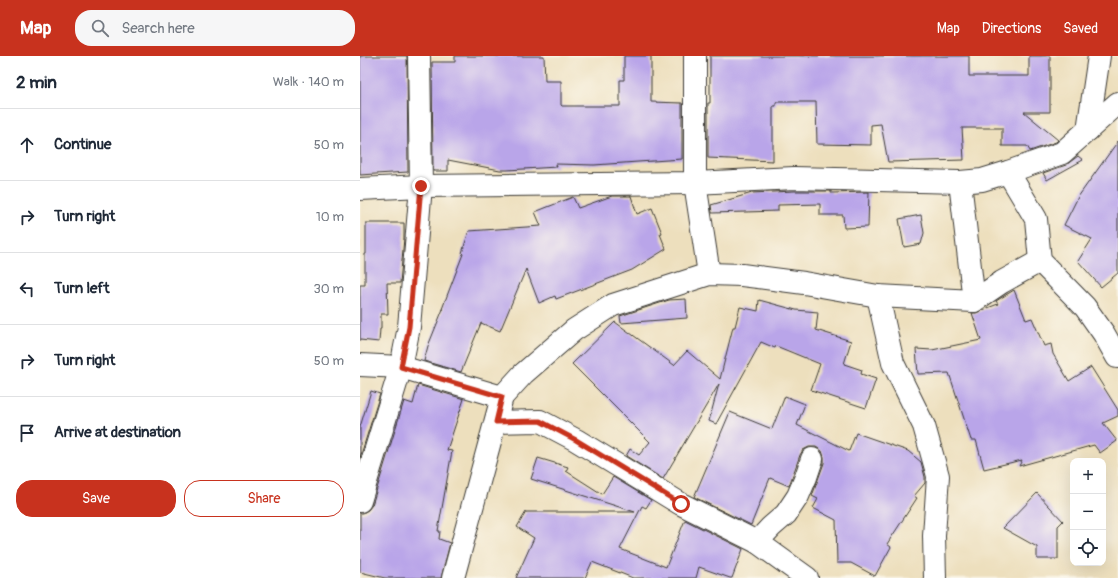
<!DOCTYPE html>
<html lang="en">
<head>
<meta charset="utf-8">
<style>
  :root { --surface:#fff; --page:#f6f6f7; --text:#1f2937; --muted:#747a83; --line:#e0e1e3; --accent:#c8321e }
  body { margin:0; font-family:Pangolin,sans-serif; background:var(--page); color:var(--text) }
  .controls { position:absolute; right:12px; bottom:12px; display:grid; overflow:hidden; border-radius:8px; box-shadow:0 4px 16px #0002 }
  .controls button { width:36px; height:36px; display:grid; place-items:center; padding:0; border:0; border-bottom:1px solid var(--line); background:var(--surface); color:var(--text); font:20px sans-serif }
  .stop { position:absolute; width:12px; height:12px; margin:-9px; border:3px solid #c8321e; border-radius:50%; background:#fff }
  .stop.end { background:#c8321e; border-color:#fff; box-shadow:0 1px 4px #0008 }
  .list { margin:0; padding:0; list-style:none }
  h2 { display:flex; justify-content:space-between; align-items:center; height:52px; margin:0; padding:0 16px; font-size:17px }
  h2 small { font-size:13px; font-weight:400; color:var(--muted) }
  .list li { display:grid; grid-template-columns:26px 1fr auto; gap:12px; align-items:center; box-sizing:border-box; height:72px; padding:0 16px; border-top:1px solid var(--line) }
  .list b { display:block; font-size:15px; white-space:nowrap }
  .list em { font-size:13px; font-style:normal; color:var(--muted) }
  .actions { display:flex; gap:8px; padding:12px 16px }
  .actions a { flex:1; padding:9px 0; border:1px solid var(--accent); border-radius:16px; text-align:center; font-size:14px; color:var(--accent) }
  .actions .main { background:var(--accent); color:#fff }
  .icon { flex:none; width:22px; height:22px; fill:none; stroke:currentColor; stroke-width:2; stroke-linecap:round; stroke-linejoin:round }
  .map { position:relative; flex:none; width:758px; height:522px; overflow:hidden }
  header { display:flex; align-items:center; gap:24px; box-sizing:border-box; height:56px; padding:0 20px; background:var(--accent); color:#fff }
  header strong { font-size:19px }
  nav { display:flex; gap:22px; margin-inline-start:auto; font-size:14px }
  .search { width:280px; height:36px; background:var(--page); display:flex; align-items:center; gap:10px; box-sizing:border-box; padding:0 14px; border-radius:16px; color:var(--muted); font-size:15px }
  main { display:flex }
  aside { flex:1; background:var(--surface) }
  .map>svg:first-child { display:block }
</style>
</head>
<body>
<header>
<strong>Map</strong>
<div class="search"><svg class="icon" aria-label="search" viewBox="0 0 24 24"><circle cx="10" cy="10" r="6"/><path d="M15 15l6 6"/></svg>Search here</div>
<nav><a>Map</a><a>Directions</a><a>Saved</a></nav>
</header>
<main>
<aside>
<h2>2 min<small>Walk · 140 m</small></h2>
<ul class="list">
<li><svg class="icon" aria-label="ahead" viewBox="0 0 24 24"><path d="M12 20V5M6 11l6-6 6 6"/></svg><div><b>Continue</b></div><em>50 m</em></li>
<li><svg class="icon" aria-label="right" viewBox="0 0 24 24"><path d="M7 20v-9h11M14 6l5 5-5 5"/></svg><div><b>Turn right</b></div><em>10 m</em></li>
<li><svg class="icon" aria-label="left" viewBox="0 0 24 24"><path d="M17 20v-9H6M10 6l-5 5 5 5"/></svg><div><b>Turn left</b></div><em>30 m</em></li>
<li><svg class="icon" aria-label="right" viewBox="0 0 24 24"><path d="M7 20v-9h11M14 6l5 5-5 5"/></svg><div><b>Turn right</b></div><em>50 m</em></li>
<li><svg class="icon" aria-label="arrive" viewBox="0 0 24 24"><path d="M6 21V4h12l-3 4 3 4H6"/></svg><div><b>Arrive at destination</b></div></li>
</ul>
<div class="actions"><a class="main">Save</a><a>Share</a></div>
</aside>
<div class="map">
<svg width="758" height="522" viewBox="0 0 758 522">
  <rect width="100%" height="100%" fill="#fbf7ec"/>
  <filter id="ink" filterUnits="userSpaceOnUse"><feTurbulence type="fractalNoise" baseFrequency=".025" numOctaves="2"/><feDisplacementMap in="SourceGraphic" scale="8" xChannelSelector="R" yChannelSelector="G"/><feConvolveMatrix kernelMatrix="1 2 1 2 8 2 1 2 1" color-interpolation-filters="sRGB"/></filter>
  <filter id="wash" filterUnits="userSpaceOnUse"><feTurbulence type="fractalNoise" baseFrequency=".012" numOctaves="4" result="noise"/><feDisplacementMap in="SourceGraphic" scale="16" xChannelSelector="R" yChannelSelector="G"/><feGaussianBlur stdDeviation="0.9" result="paint"/><feColorMatrix in="noise" values="0 0 0 0 0 0 0 0 0 0 0 0 0 0 0 0 0 1.4 0 .05"/><feComposite in="paint" operator="in"/></filter>
  <g filter="url(#wash)">
    <rect width="100%" height="100%" fill="#eddfbd"/>
    <g id="blocks">
      <g fill="#b9a5e9">
        <polygon points="0,0 47,0 48,116 0,119"/>
        <polygon points="95,0 184,0 185,25 201,25 201,49 202,50 260,50 260,24 264,24 264,0 291,0 291,46 322,47 322,103 234,109 196,108 197,111 147,114 140,114 88,104 88,115 73,115 72,6 95,6"/>
        <polygon points="350,0 609,0 609,20 669,20 669,0 690,0 690,56 664,56 698,84 696,86 670,95 667,90 642,90 642,72 602,72 604,104 528,106 521,68 511,69 511,89 457,88 456,46 416,46 416,50 413,50 413,105 348,102 348,47 350,47"/>
        <polygon points="758,85 758,217 741,231 718,205 732,183 704,169 718,141"/>
        <polygon points="718,100 723,104 687,124 683,117 706,109"/>
        <polygon points="434,135 471,135 471,137 509,136 508,171 484,172 483,159 460,159 460,148 418,149 418,155 352,157 351,149 392,137"/>
        <polygon points="252,140 271,140 277,158 292,152 302,177 300,178 306,193 272,214 196,243 195,240 179,247 166,213 140,275 121,267 101,316 64,305 68,290 83,253 82,253 103,198 102,197 109,175 181,170 175,156 213,141 218,152"/>
        <polygon points="561,159 564,177 561,188 544,191 539,163"/>
        <polygon points="6,167 44,167 44,182 40,227 27,227 28,258 21,258 21,273 20,273 19,286 0,284 0,229 5,229 5,198 6,198"/>
        <polygon points="654,234 666,264 672,262 684,290 691,288 693,298 709,325 731,311 758,354 758,360 743,367 757,385 740,397 734,389 659,410 662,404 624,413 616,384 611,384 589,317 558,318 556,293 572,294 621,284 612,257 616,257 625,253 638,248 636,245"/>
        <polygon points="326,243 327,262 261,267 260,260 309,244"/>
        <polygon points="399,244 436,254 458,256 456,274 491,285 484,308 502,314 501,318 516,323 506,352 451,334 460,308 416,290 415,292 401,286 356,368 349,365 359,328 303,423 266,400 270,393 279,399 290,386 212,308 255,266 314,309 327,295 360,323 373,271 375,271 380,251 398,255"/>
        <polygon points="58,329 104,343 87,394 92,395 78,475 80,475 79,483 90,487 81,522 25,522 0,516 0,457 3,457 8,454 12,449 44,345 53,348"/>
        <polygon points="11,335 20,338 0,402 0,371"/>
        <polygon points="425,340 445,348 437,369 489,395 496,377 548,395 561,406 565,421 565,427 554,440 557,442 527,488 531,491 515,520 491,507 477,507 476,464 453,452 458,443 452,440 464,407 464,401 462,395 456,391 449,391 443,394 440,399 429,430 410,422 391,469 334,441 370,356 412,373"/>
        <polygon points="178,402 208,411 206,415 242,438 253,421 291,444 286,452 282,450 260,493 306,511 325,464 383,493 372,522 370,522 339,511 336,522 273,522 232,506 225,522 156,522 174,482 157,471 166,456 275,456 171,423"/>
        <polygon points="677,437 703,465 698,470 698,503 677,503 677,491 643,472"/>
      </g>
    </g>
  </g>
  <g filter="url(#ink)">
    <use href="#blocks" fill-opacity="0" stroke="#3b3934" stroke-width="1"/>
    <g fill="none" stroke-linecap="round" stroke-linejoin="round">
      <g stroke="#3b3934" stroke-width="24">
        <g id="minor">
          <polyline points="335,0 335,127 349,218"/>
          <polyline points="728,74 739,0"/>
          <polyline points="648,116 676,163 680,205 725,251 744,278 757,301"/>
          <polyline points="600,126 614,245"/>
          <polyline points="0,133 61,130 335,127 434,122 600,126 622,124 648,116 702,97 758,47"/>
          <polyline points="518,240 533,307 564,370 578,420 574,480 575,522"/>
          <polyline points="0,309 41,311 142,341"/>
          <polyline points="136,366 180,365 216,384 321,448 397,486 447,522"/>
          <polyline points="0,445 41,311 49,271 61,130 59,0"/>
          <polyline points="397,486 411,471 426,458 438,440 446,421 452,403"/>
          <polyline points="93,522 142,341 163,318 214,274 253,249 349,218 382,219 444,227 518,240 614,245 642,226 680,205"/>
        </g>
      </g>
      <use href="#minor" stroke="#fff" stroke-width="22"/>
    </g>
  </g>
  <g fill="none" stroke-linecap="round" stroke-linejoin="round" filter="url(#ink)">
    <polyline stroke="#c8321e" stroke-width="5" points="61,130 49,271 41,311 142,341 136,366 180,365 216,384 321,448"/>
  </g>
</svg>
<div class="controls">
<button>+</button>
<button>−</button>
<button><svg class="icon" aria-label="locate" viewBox="0 0 24 24"><circle cx="12" cy="12" r="6"/><path d="M12 2v4M12 18v4M2 12h4M18 12h4"/></svg></button>
</div>
<div class="stop" style="left:321px;top:448px"></div>
<div class="stop end" style="left:61px;top:130px"></div>
</div>
</main>
</body>
</html>
